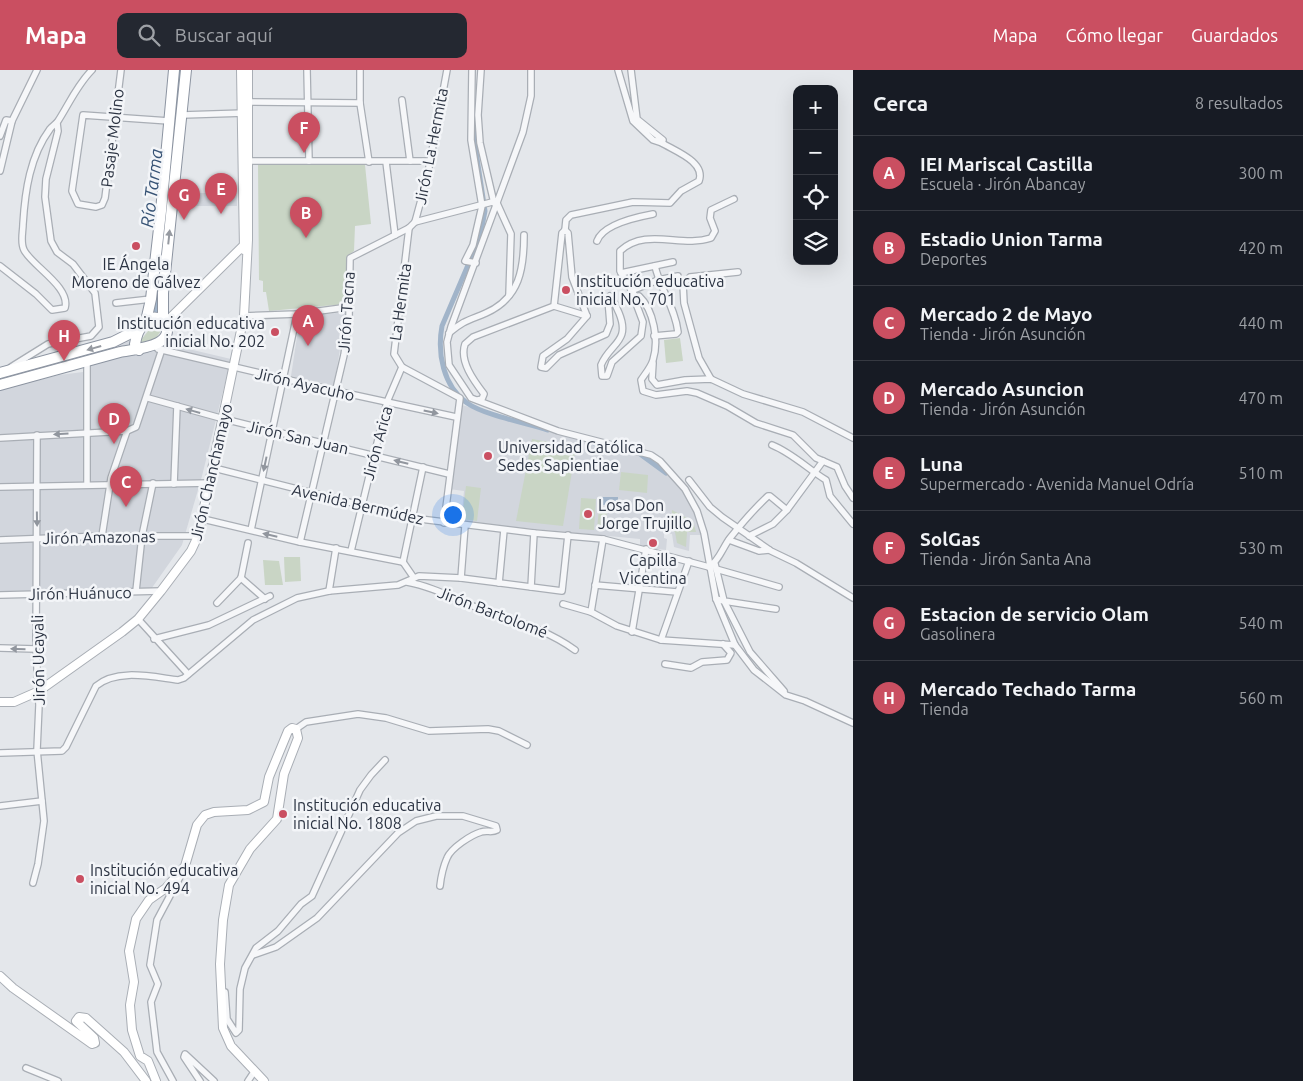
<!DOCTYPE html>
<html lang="es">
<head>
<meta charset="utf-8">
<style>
  :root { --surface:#171b24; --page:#242831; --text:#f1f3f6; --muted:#9ea1a6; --line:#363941; --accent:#ca4f61 }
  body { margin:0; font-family:Ubuntu,sans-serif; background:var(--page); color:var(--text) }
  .controls { position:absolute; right:15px; top:15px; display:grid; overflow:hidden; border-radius:10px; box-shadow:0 5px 20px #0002 }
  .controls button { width:45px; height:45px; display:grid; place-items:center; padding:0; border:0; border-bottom:1px solid var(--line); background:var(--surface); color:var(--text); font:25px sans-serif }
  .you { position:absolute; left:452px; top:444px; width:18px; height:18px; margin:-12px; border:4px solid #fff; border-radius:50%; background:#1a73e8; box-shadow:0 0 0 8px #1a73e833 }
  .badge { display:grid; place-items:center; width:32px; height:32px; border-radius:50%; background:var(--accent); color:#fff; font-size:16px; font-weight:700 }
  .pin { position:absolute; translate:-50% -41px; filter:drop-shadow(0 1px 2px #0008) }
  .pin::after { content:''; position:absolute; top:26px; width:18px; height:15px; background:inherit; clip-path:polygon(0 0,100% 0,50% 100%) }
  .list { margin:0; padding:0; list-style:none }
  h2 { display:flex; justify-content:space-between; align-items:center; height:65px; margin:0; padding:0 20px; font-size:21px }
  h2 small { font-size:16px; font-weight:400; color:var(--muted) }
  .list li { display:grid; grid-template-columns:32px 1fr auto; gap:15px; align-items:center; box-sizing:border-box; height:75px; padding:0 20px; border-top:1px solid var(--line) }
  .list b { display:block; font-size:19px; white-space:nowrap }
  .list p { margin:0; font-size:16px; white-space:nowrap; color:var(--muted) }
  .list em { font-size:16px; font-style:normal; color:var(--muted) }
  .icon { flex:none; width:28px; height:28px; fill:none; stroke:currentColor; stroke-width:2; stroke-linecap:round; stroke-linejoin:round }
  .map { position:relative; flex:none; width:853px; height:1011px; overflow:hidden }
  header { display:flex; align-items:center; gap:30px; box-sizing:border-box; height:70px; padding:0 25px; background:var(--accent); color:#fff }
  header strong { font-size:24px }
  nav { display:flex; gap:28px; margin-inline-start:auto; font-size:18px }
  .search { width:350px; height:45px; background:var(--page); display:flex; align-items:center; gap:12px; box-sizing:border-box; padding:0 18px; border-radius:10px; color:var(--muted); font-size:19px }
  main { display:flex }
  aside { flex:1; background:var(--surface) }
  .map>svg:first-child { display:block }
</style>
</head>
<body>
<header>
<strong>Mapa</strong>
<div class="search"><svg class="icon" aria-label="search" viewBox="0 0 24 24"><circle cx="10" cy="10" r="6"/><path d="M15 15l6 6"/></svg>Buscar aquí</div>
<nav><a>Mapa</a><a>Cómo llegar</a><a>Guardados</a></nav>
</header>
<main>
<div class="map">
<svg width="853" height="1011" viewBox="0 0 853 1011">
  <rect width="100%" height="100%" fill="#e4e7eb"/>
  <g fill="#d2d6dd">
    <polygon points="179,123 237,123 237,136 177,136"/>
    <polygon points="346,242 334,316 291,306 300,247"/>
    <polygon points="127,269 131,272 127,276 142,278 180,277 231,289 202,406 182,475 149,522 0,525 0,320 59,305 83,302 89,295 1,311 1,306"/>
    <polygon points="462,335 641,386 671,408 686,426 695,443 701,465 690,465 689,481 674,477 672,464 664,463 664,468 667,469 666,480 640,477 640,469 461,452 464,421 449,419"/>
  </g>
  <g fill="#c9d5c5">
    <polygon points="258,94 365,95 371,154 355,156 354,181 347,186 345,234 269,241 266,222 263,222 263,211 259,210"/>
    <path d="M157,250l5,6c-1,10 -12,18 -22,21v-6z"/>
    <polygon points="680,268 683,291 666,293 664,270"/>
    <polygon points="532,369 576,377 563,456 516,451"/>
    <polygon points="621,402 648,405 647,423 619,420"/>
    <polygon points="466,416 481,418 477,451 462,449"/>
    <polygon points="581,428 596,429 594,460 579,459"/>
    <polygon points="599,440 607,440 605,459 597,458"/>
    <polygon points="672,440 693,451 696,462 687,462 686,477 677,473 675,462 671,460"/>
    <polygon points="284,487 300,487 301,511 285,512"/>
    <polygon points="263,490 279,491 283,515 265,515"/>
  </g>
  <rect fill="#a1b4c9" x="602" y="427" width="16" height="8"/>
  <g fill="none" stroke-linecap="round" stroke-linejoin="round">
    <g stroke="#a1b4c9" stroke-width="5">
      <path d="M474,49l1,26 10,66 -5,26 -38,89c-5,27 1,60 25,77 17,12 59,20 81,27"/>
      <polyline points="594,373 627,382"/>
      <polyline points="640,384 666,403"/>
    </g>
    <g stroke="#a1b4c9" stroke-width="9">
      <polyline points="176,51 181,0"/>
      <polyline points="154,240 160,203"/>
    </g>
    <g stroke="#a9aeb5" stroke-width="8">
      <g id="street">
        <polyline points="121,0 105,128 102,135 96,137 78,134 72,121 83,45 169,51"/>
        <polyline points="307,0 309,91"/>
        <polyline points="360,0 360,33 369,92"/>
        <polyline points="472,0 471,70 482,136 473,175 465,191 476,193"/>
        <polyline points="481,0 478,45 480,73 494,133"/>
        <polyline points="531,0 531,26 523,62 451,257 447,272 449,295 471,328 558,361 651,385 660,391 685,419 697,441 704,463 716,529 735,575 754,600 786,625 805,631 853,653"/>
        <polyline points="618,0 633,51 653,70 662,73 663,70 637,49 631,0"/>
        <polyline points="402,30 410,91"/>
        <polyline points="244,32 360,33"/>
        <polyline points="182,45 245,43"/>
        <polyline points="0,66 6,50 12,51"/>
        <polyline points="248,91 428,91"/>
        <polyline points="386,92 395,165"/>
        <polyline points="0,101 12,51 37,0"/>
        <polyline points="496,131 511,164 509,225"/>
        <polyline points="415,152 427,108 447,0"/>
        <polyline points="409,158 394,284 402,297 460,328 444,453"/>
        <path d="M565,160l1,-10 5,-5 62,-13 37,1 11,-12 18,-10c7,-19 -24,-30 -37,-38"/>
        <path d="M597,171c6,-17 40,-24 56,-27"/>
        <path d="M0,196l36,28 16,16 13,-2c6,-21 -33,-42 -41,-58 -4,-8 -1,-18 -1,-26 2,-33 7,-68 27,-95 2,-3 6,-5 8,-8 11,-17 19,-36 34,-51"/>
        <polyline points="621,203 673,192"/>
        <polyline points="631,221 658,210 678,206"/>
        <path d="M635,226l-15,-25v-20c26,-24 61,-3 91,-13l4,-7 -5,-13 1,-8 23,-11"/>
        <polyline points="116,233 151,229"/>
        <polyline points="554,236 587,246"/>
        <polyline points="244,246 297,244 349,237"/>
        <path d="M449,263c15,-13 21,-13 37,-20 34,-15 38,-45 38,-78"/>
        <path d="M654,266l22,-2 2,-2c-3,-25 -18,-43 -23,-66"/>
        <polyline points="155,275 158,279 336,321 456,347"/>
        <polyline points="653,293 652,309 657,315 685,310 711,309 743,324 803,342 853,368"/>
        <polyline points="11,297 48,274 91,266 99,257 95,223 73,194 57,182 51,171 45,127 46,109 58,61 57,53"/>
        <polyline points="711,309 699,288 684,233 683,214 690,207 738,202"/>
        <polyline points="148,328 224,349 449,404"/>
        <path d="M478,330l4,-1 2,-5c-10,-13 -25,-33 -19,-50l8,-7 81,-31 8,-73 3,-3 3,3 4,44 15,39 -20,23 -24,17 -2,11 5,1 13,-13 47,-21 4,-10 -2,-25 2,-3c4,4 6,11 9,17 12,29 -9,30 -18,52l1,11h5l5,-14 29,-26 2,-14 -9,-24 5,-2c15,14 20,45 14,64 -2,7 -8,14 -12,20l2,11 13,4 31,-4 10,2 30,13 29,17 37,12 23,23 21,9 8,19 8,12"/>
        <polyline points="0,368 127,361"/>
        <path d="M772,375c20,8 36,24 54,35l4,16 23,28"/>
        <polyline points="214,398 412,448 534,463 603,469 709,497"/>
        <polyline points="689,410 710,437 722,447 771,481 796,493 853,528"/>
        <polyline points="174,414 177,336"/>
        <polyline points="87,415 87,292"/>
        <polyline points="0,417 210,413"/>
        <polyline points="203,449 300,472 403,492"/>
        <polyline points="251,460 297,244"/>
        <polyline points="102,466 111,408 127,361 136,357 162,279"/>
        <polyline points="749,466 773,454 787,440 823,391"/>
        <polyline points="0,470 102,466 198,466"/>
        <polyline points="729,470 759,481 769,480"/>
        <polyline points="300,472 344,285 349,248 350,188 409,158 415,152 496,131"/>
        <polyline points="351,481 387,332 402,297"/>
        <polyline points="403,492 423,397"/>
        <polyline points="403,492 414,508"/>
        <polyline points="715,494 724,531 776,539"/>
        <path d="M709,497c10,-6 14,-20 21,-29 12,-15 24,-29 38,-42h2l17,14"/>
        <polyline points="716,499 779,517"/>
        <polyline points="241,508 248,473"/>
        <polyline points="241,508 265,529"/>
        <polyline points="461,508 465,456"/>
        <path d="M407,512c23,4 44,15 66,24 35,13 72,22 102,44"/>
        <polyline points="499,513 504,460"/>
        <polyline points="595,515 677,522"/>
        <polyline points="531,517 534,463"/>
        <polyline points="136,521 142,466 153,413"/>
        <polyline points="329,521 336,478"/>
        <polyline points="0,525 161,521"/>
        <polyline points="716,529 724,531 750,582 784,621"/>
        <polyline points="217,533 241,508"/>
        <polyline points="563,534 591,542 617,556 661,570 735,575"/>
        <polyline points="591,542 603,469"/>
        <polyline points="138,549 188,604"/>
        <polyline points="632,562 646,479"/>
        <polyline points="154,569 209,555 270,526"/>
        <polyline points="661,570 689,491"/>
        <polyline points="0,578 36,579"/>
        <polyline points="665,594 691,598 702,592 727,590 731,583 723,574"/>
        <polyline points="296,659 306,652 358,644 386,648 429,661 488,659 499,661 527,675"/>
        <path d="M0,683l62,-2 4,-4 30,-61c21,-18 57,-9 82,-6l6,-2 69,-58 44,-22 32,-7 69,-6 21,-9 42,2 101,13 6,-56"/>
        <polyline points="0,736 42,731"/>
        <polyline points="33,813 38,794 44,751 37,680 39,635 36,579 37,365"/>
        <path d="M253,885l23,-8 41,-29 81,-85 18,-12 20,-5h27l33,10 1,4c-5,3 -10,0 -16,2 -10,3 -30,16 -34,26 -4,9 -6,19 -7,28"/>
        <polyline points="225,922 227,949 236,963 239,960 240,919 245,898 256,878 278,861 301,834 312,826 360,720 371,705 385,690"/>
        <polyline points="26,998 58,1011"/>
        <polyline points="173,1011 157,982 151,932 158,914 150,895 157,850 181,805"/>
        <polyline points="200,1011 184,987 185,984 214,1011"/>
        <polyline points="248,1011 254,1002"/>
      </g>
    </g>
    <g stroke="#a9aeb5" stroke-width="10">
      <g id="secondary">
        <polyline points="241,0 244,180"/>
        <polyline points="165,253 245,174"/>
        <polyline points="0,632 14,632 39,621 122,562 138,549 161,521 191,481 198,466 244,246 248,170 248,0"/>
        <polyline points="0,906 13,918 92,974 95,973 94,968 76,951 79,947 86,948 124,982 146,1011"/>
        <polyline points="156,1011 148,991 140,986 132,960 130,935 134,912 129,881 136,849 149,830 166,818 185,796 197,755 205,745 214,742 248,740 264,732 269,707 288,661 292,658 296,659 298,668 284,704 277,749 250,779 229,815 223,850 220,894 223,958 231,976 264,1011"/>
      </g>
    </g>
    <g stroke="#8c94a1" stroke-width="12">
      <g id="highway">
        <polyline points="163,250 163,223 186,0"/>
        <polyline points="146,251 151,229 161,141 174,0"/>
        <polyline points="0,303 113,272 139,259"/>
        <path d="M0,315l120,-33c13,-3 61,-5 43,-32 -16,-9 -26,10 -28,24l4,6"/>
      </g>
    </g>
    <use href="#street" stroke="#f6f7f9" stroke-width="5.5"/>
    <use href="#secondary" stroke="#fff" stroke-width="8"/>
    <use href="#highway" stroke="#fff" stroke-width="10"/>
  </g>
  <defs><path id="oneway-solid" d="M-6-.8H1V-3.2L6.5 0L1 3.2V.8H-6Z" transform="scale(1.25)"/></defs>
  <g fill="#969aa1">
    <use href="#oneway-solid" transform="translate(169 167) rotate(-84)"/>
    <use href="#oneway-solid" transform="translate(94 278) rotate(164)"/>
  </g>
  <g fill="#91969e">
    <use href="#oneway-solid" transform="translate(193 341) rotate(-164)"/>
    <use href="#oneway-solid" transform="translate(431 342) rotate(12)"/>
    <use href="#oneway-solid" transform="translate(61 364) rotate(177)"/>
    <use href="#oneway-solid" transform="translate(401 392) rotate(-166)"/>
    <use href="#oneway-solid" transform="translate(265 394) rotate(102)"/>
    <use href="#oneway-solid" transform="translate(37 449) rotate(89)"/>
    <use href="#oneway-solid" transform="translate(270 465) rotate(-167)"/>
    <use href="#oneway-solid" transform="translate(18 579) rotate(-179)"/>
  </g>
  <g fill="#ca4f61" stroke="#f3f5f8" stroke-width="2">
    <circle cx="136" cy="176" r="5"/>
    <circle cx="566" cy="220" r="5"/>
    <circle cx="275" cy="262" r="5"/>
    <circle cx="488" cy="386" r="5"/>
    <circle cx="588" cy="444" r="5"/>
    <circle cx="653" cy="473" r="5"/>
    <circle cx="283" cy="744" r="5"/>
    <circle cx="80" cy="809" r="5"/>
  </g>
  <g text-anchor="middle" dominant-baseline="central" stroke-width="5" stroke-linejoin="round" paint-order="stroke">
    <g font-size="16" fill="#2c3443" stroke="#f3f5f8">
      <text transform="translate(112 68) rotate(-83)">Pasaje Molino</text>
      <text transform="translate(431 76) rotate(-79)">Jirón La Hermita</text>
      <text transform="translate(400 232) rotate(-82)">La Hermita</text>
      <text transform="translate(346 242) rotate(-86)">Jirón Tacna</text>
      <text transform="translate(305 314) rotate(13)">Jirón Ayacuho</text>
      <text transform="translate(298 367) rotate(13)">Jirón San Juan</text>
      <text transform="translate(377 373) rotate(-75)">Jirón Arica</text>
      <text transform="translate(211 402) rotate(-77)">Jirón Chanchamayo</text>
      <text transform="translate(358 434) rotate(13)">Avenida Bermúdez</text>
      <text transform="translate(99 467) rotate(-1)">Jirón Amazonas</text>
      <text transform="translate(80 523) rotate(-1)">Jirón Huánuco</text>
      <text transform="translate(493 542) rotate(21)">Jirón Bartolomé</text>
      <text transform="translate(38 590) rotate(-91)">Jirón Ucayali</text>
    </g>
    <g font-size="16" fill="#2c3443" stroke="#f3f5f8" text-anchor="start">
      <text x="136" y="194" text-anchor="middle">IE Ángela<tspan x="136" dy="18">Moreno de Gálvez</tspan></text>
      <text x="576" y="211">Institución educativa<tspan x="576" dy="18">inicial No. 701</tspan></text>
      <text x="265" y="253" text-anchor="end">Institución educativa<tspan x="265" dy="18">inicial No. 202</tspan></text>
      <text x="498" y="377">Universidad Católica<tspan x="498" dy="18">Sedes Sapientiae</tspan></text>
      <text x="598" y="435">Losa Don<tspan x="598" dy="18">Jorge Trujillo</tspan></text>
      <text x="653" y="490" text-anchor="middle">Capilla<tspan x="653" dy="18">Vicentina</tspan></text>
      <text x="293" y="735">Institución educativa<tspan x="293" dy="18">inicial No. 1808</tspan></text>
      <text x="90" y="800">Institución educativa<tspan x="90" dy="18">inicial No. 494</tspan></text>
    </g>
    <g font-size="18" font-style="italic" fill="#375375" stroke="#f3f5f8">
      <text transform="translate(151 118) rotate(-83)">Río Tarma</text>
    </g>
  </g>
</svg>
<div class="controls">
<button>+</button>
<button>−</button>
<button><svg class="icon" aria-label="locate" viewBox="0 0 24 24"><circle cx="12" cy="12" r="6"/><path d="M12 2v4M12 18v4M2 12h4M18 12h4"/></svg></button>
<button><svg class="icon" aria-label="layers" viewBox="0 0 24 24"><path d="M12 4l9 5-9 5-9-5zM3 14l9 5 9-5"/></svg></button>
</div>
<div class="you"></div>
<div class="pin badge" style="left:308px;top:276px">A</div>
<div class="pin badge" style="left:306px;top:168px">B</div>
<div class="pin badge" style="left:126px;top:437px">C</div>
<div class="pin badge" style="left:114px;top:374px">D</div>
<div class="pin badge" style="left:221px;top:144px">E</div>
<div class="pin badge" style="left:304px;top:83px">F</div>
<div class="pin badge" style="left:184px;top:150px">G</div>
<div class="pin badge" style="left:64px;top:291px">H</div>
</div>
<aside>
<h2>Cerca<small>8 resultados</small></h2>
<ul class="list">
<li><span class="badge">A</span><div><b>IEI Mariscal Castilla</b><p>Escuela · Jirón Abancay</p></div><em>300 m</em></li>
<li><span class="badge">B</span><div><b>Estadio Union Tarma</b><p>Deportes</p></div><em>420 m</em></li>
<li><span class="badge">C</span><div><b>Mercado 2 de Mayo</b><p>Tienda · Jirón Asunción</p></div><em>440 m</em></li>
<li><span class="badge">D</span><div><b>Mercado Asuncion</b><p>Tienda · Jirón Asunción</p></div><em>470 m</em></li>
<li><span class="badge">E</span><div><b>Luna</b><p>Supermercado · Avenida Manuel Odría</p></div><em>510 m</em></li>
<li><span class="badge">F</span><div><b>SolGas</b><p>Tienda · Jirón Santa Ana</p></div><em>530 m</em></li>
<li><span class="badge">G</span><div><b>Estacion de servicio Olam</b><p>Gasolinera</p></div><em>540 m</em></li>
<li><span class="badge">H</span><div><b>Mercado Techado Tarma</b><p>Tienda</p></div><em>560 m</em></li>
</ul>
</aside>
</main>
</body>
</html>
